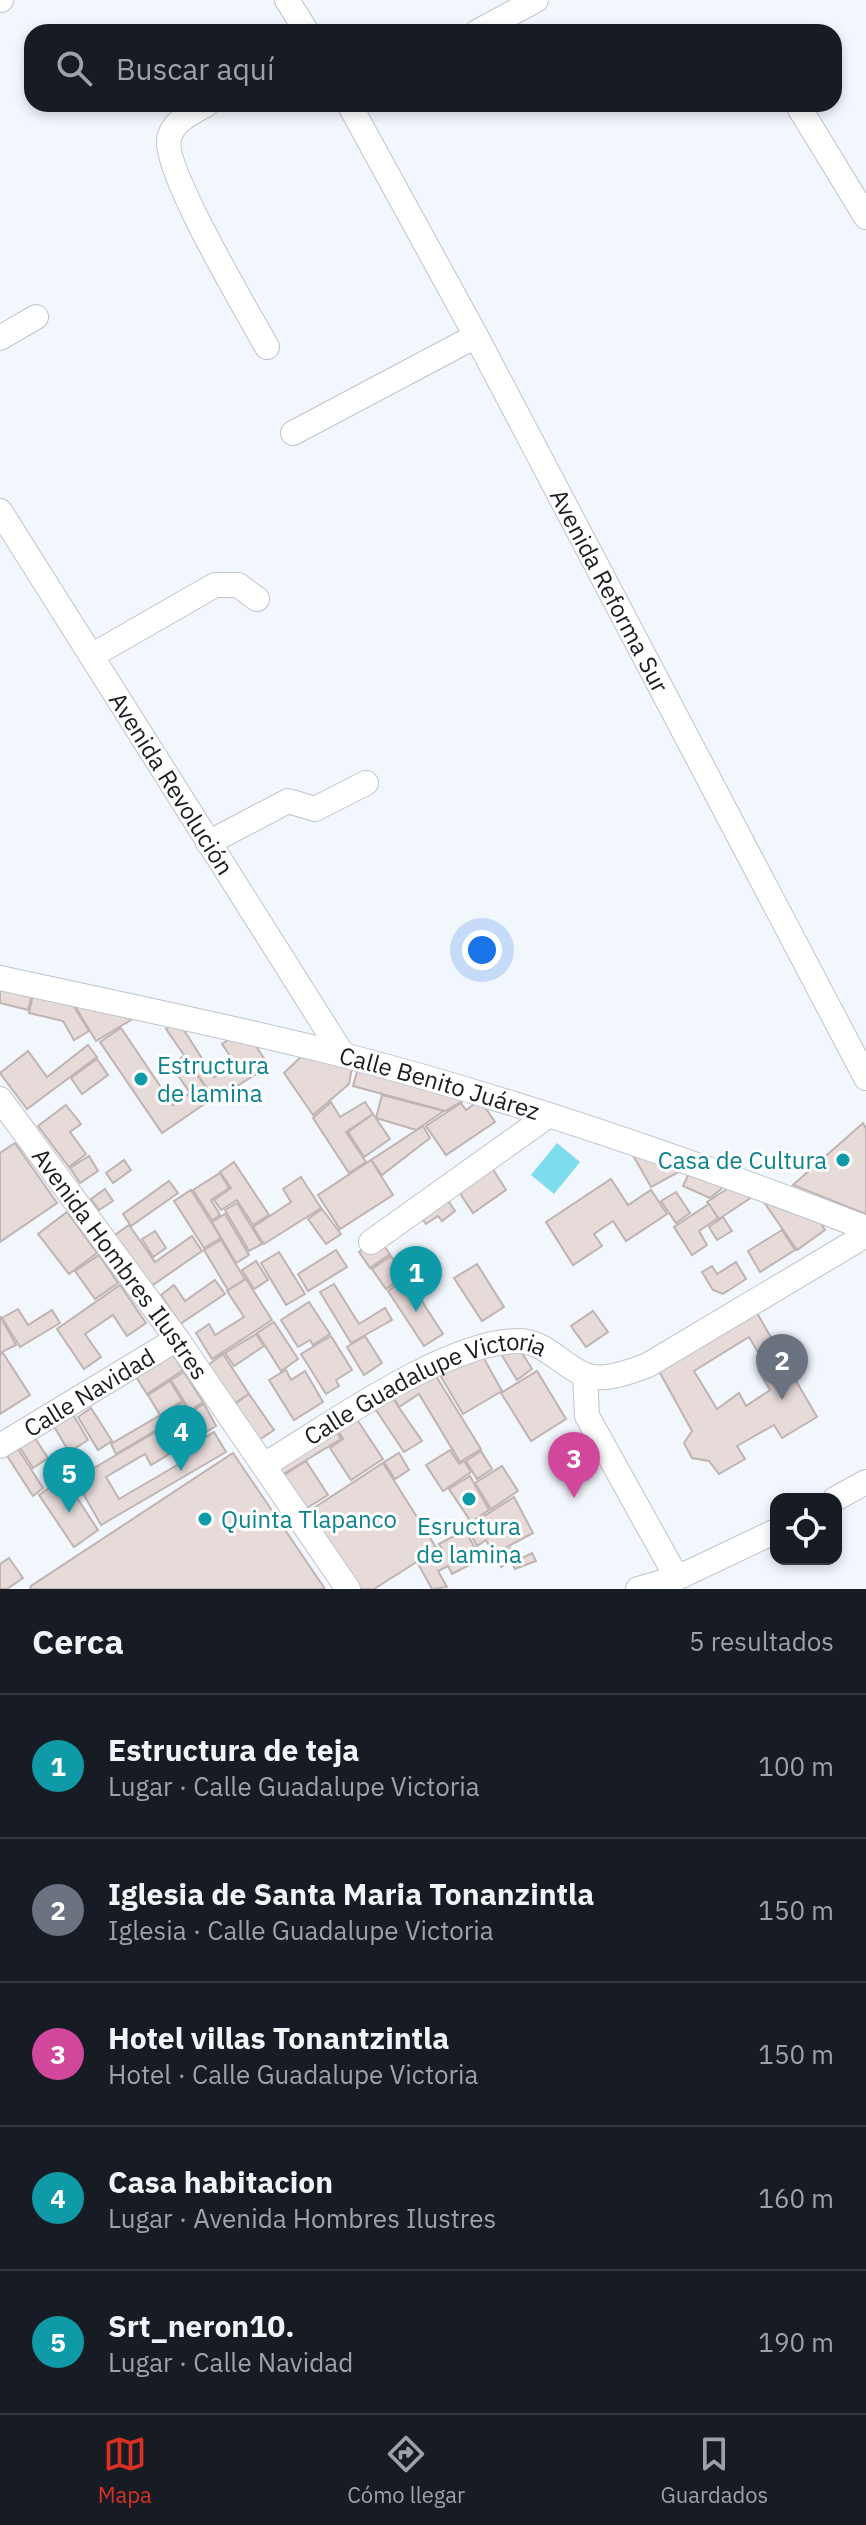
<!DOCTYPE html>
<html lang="es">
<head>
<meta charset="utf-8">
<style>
  :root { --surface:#171b24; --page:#20242c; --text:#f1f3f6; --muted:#9ea1a6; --line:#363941; --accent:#d93025 }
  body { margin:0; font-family:"IBM Plex Sans",sans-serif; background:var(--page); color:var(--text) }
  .controls { position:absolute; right:24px; bottom:24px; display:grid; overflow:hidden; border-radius:16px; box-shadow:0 4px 12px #0003 }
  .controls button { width:72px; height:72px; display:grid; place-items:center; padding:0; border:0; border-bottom:2px solid var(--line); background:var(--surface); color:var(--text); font:40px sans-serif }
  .you { position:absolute; left:482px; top:950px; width:28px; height:28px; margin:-20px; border:6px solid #fff; border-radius:50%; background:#1a73e8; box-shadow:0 0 0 12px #1a73e833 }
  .badge { display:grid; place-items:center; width:52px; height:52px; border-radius:50%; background:var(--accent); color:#fff; font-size:26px; font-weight:700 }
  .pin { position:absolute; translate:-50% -66px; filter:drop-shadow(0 2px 4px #0008) }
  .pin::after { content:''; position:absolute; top:42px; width:28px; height:24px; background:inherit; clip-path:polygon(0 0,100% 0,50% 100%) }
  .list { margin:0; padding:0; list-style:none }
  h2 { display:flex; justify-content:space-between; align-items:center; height:104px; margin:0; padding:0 32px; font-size:34px }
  h2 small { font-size:26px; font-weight:400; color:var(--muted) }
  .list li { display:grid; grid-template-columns:52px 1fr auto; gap:24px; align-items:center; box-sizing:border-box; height:144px; padding:0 32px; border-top:2px solid var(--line) }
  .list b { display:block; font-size:30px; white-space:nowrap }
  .list p { margin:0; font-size:26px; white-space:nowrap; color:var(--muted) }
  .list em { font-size:26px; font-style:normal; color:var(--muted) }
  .icon { flex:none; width:44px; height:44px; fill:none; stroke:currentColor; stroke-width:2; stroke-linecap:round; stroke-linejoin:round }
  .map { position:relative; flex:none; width:866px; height:1589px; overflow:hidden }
  .search { position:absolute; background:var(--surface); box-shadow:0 4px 12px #0003; left:24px; right:24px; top:24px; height:88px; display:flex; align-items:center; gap:20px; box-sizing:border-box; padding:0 28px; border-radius:24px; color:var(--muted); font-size:30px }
  .sheet { height:824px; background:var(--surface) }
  nav { display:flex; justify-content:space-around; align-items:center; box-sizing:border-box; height:112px; border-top:2px solid var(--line); background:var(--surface); font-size:22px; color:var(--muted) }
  nav a { display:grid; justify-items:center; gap:4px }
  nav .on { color:var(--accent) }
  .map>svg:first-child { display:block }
</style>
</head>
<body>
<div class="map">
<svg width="866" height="1589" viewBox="0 0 866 1589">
  <rect width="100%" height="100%" fill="#f2f6fd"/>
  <polygon fill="#7edded" points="557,1143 580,1162 554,1194 531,1175"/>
  <g fill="#e7dbda" stroke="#c0b4b3" stroke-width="2" fill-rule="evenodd">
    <polygon points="0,983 33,991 28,1010 0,1003"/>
    <polygon points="34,990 68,997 89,1031 74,1040 63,1021 29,1013"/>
    <polygon points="70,998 141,1014 96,1041"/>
    <polygon points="178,1021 214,1077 235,1063 222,1044 238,1033 250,1037 269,1066 215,1100 166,1029"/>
    <polygon points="121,1028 173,1105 190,1093 171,1065 184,1056 213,1098 162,1133 100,1042"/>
    <polygon points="88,1045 97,1057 27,1109 0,1073 28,1051 47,1077"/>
    <polygon points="306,1052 353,1062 349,1084 313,1115 284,1073"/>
    <polygon points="97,1059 108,1075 82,1094 71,1078"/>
    <polygon points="359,1065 473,1095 445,1111 353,1086"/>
    <polygon points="382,1095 444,1111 416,1130 376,1118"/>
    <polygon points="480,1100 495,1122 446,1155 426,1126 461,1103 466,1110"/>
    <polygon points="331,1102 340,1117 365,1102 373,1114 346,1132 366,1162 349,1173 313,1118"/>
    <polygon points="66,1105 81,1124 70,1132 86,1154 69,1167 38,1126"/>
    <polygon points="373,1114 390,1139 364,1157 348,1132"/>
    <polygon points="863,1123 866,1129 866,1214 793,1185"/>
    <polygon points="423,1126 430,1138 382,1175 371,1160"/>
    <polygon points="15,1143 57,1203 0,1242 0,1153"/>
    <polygon points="630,1150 688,1167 651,1187"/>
    <polygon points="89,1156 98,1171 80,1183 70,1168"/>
    <polygon points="124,1160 131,1170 113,1183 106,1173"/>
    <polygon points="371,1160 393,1195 340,1229 318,1195"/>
    <polygon points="234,1162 269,1215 253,1225 237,1200 221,1210 214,1200 231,1188 220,1172"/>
    <polygon points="489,1163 506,1190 473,1213 455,1186"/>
    <polygon points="692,1167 725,1181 721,1189 710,1198 683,1186"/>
    <polygon points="220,1173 229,1188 211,1200 220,1215 212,1220 193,1190"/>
    <polygon points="301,1177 321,1208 264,1244 253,1227 291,1202 283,1189"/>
    <polygon points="611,1179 628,1205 651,1190 667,1214 626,1241 613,1221 594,1234 602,1246 573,1265 546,1222"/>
    <polygon points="169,1181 178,1193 131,1226 123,1214"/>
    <polygon points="736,1183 761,1191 719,1219 707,1202"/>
    <polygon points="105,1189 113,1201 99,1210 91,1199"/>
    <polygon points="191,1190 221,1238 204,1248 174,1201"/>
    <polygon points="676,1192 690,1213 676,1223 661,1201"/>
    <polygon points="443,1193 455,1211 442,1221 438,1216 426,1224 417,1212"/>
    <polygon points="759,1195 819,1220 825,1230 797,1250"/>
    <polygon points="237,1203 262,1244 249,1251 225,1210"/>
    <polygon points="709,1204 718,1218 699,1231 707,1245 692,1255 674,1227"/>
    <polygon points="322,1209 341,1234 326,1244 308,1219"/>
    <polygon points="67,1212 97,1253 69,1274 38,1234"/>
    <polygon points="225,1214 249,1255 236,1263 212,1222"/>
    <polygon points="723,1217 732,1231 717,1240 709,1227"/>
    <polygon points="129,1225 155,1262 192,1236 202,1251 150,1287 115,1235"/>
    <polygon points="782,1230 795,1250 760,1272 748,1251"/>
    <polygon points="155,1231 166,1248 153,1257 142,1239"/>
    <polygon points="378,1238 390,1254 370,1268 359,1252"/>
    <polygon points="221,1240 245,1279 228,1290 204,1250"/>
    <polygon points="336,1250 347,1267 308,1291 298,1274"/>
    <polygon points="279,1252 305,1294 286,1305 261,1263"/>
    <polygon points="99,1255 118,1283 95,1299 75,1271"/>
    <polygon points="391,1256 405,1276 386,1289 372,1269"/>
    <polygon points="256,1261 268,1280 254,1289 242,1270"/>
    <polygon points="736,1262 746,1279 723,1294 713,1290 702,1272 712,1266 717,1274"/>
    <polygon points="477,1264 504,1307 482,1321 454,1278"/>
    <polygon points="407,1278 443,1334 424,1346 388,1291"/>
    <polygon points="246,1279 272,1320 212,1359 196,1333 209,1324 215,1335 244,1317 227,1291"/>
    <polygon points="215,1280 225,1294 180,1324 161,1295 174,1285 185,1301"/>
    <polygon points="334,1284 359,1324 385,1308 392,1320 351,1343 320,1292"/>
    <polygon points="120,1285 146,1323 127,1336 113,1315 85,1334 101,1357 84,1369 57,1329"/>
    <polygon points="309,1302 330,1334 313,1345 310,1340 298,1347 281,1320"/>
    <polygon points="18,1309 28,1325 52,1310 60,1323 20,1347 2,1318"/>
    <polygon points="593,1311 608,1332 586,1347 571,1326"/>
    <path d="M757,1313l60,104 -35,21 -8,-13 -37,21 8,13 -26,15 -10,-13 -17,-3 -8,-15 8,-12 -33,-60zM749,1337l17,29 -7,5 11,19 -24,16 -7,-13 -22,16 -23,-38z"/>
    <polygon points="0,1316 16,1345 0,1353"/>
    <polygon points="274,1322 298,1359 281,1371 257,1333"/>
    <polygon points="256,1334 264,1346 234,1366 225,1353"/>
    <polygon points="331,1336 352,1370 336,1380 339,1386 326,1394 301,1354"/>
    <polygon points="365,1336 382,1363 364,1375 347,1347"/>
    <polygon points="517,1345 532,1369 517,1380 498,1349"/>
    <polygon points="167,1346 183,1370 147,1394 131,1369"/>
    <polygon points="478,1348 502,1391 463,1414 437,1370"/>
    <polygon points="3,1353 30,1395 0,1414 0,1355"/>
    <polygon points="223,1354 249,1394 233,1404 208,1365"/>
    <polygon points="431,1368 481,1449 460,1462 419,1394 399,1407 391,1393"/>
    <polygon points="286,1370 291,1380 305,1371 323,1402 294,1420 269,1380"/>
    <polygon points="537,1371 566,1419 531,1441 501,1393"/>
    <polygon points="184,1372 203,1402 190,1411 171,1380"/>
    <polygon points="170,1381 182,1401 160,1415 148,1395"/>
    <polygon points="389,1393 422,1441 404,1452 372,1404"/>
    <polygon points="249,1394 274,1430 256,1442 232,1406"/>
    <polygon points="183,1402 188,1411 116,1454 111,1444"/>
    <polygon points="204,1404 216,1426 151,1465 145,1454 106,1477 119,1499 179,1464 174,1456 214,1432 226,1452 101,1525 75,1479"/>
    <polygon points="68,1406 88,1440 69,1452 52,1423"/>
    <polygon points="91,1408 112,1441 98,1450 78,1417"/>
    <polygon points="354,1415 383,1459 351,1480 330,1448 343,1439 336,1427"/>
    <polygon points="333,1425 341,1439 275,1479 267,1466"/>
    <polygon points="31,1432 48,1458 33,1468 16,1441"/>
    <polygon points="13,1441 43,1488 33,1496 2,1448"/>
    <polygon points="450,1450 459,1464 464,1461 471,1472 443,1491 426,1465"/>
    <polygon points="481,1451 492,1469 477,1479 466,1461"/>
    <polygon points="233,1453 325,1589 30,1589 31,1586"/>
    <polygon points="399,1453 409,1470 395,1479 384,1462"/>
    <polygon points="306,1461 328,1495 302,1511 281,1477"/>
    <polygon points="383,1463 437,1549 374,1589 354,1589 306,1513"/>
    <polygon points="502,1466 518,1491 491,1509 475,1483"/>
    <polygon points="470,1476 489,1510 471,1522 449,1489"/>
    <polygon points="64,1478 98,1530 74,1547 39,1495"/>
    <polygon points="514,1497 533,1533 494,1554 486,1540 477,1546 467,1527"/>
    <polygon points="465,1530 481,1559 452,1574 448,1566 438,1571 447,1587 432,1589 417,1562 442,1549 439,1544"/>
    <polygon points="511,1548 516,1561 532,1553 536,1561 515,1569 511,1562 501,1567 495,1556"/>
    <polygon points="9,1558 23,1578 7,1589 0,1589 0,1564"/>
  </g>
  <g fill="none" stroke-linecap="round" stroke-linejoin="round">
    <g stroke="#bfc4cd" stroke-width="26">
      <g id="minor">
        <polyline points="0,0 1,0"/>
        <polyline points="287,0 307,32"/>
        <polyline points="477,32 536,0"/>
        <path d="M207,104c-13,8 -31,15 -37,31 -12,28 79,179 97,212"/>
        <path id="s1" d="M349,104l127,232 390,742"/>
        <polyline points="797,104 866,217"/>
        <polyline points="0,338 36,317"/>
        <polyline points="293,433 476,336"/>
        <path id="s2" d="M0,511l343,544"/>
        <polyline points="93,655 215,585 238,585 257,599"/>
        <polyline points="208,843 288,801 315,809 366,783"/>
        <path id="s3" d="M0,978c114,25 229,48 343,77 178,46 352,107 523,173"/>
        <path id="s4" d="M0,1099l177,240 171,250"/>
        <polyline points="371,1242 549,1115"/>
        <polyline points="585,1376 587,1416 677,1578"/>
        <path id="s5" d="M0,1446l177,-107"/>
        <path id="s6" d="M264,1465c65,-39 182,-124 255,-124 25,0 43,24 64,33 19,9 46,-2 65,-9l218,-130"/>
        <polyline points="835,1499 866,1482"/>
        <polyline points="638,1589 677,1578 776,1531"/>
      </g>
    </g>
    <use href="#minor" stroke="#fff" stroke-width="24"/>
  </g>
  <g fill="#0f9aa8" stroke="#fff" stroke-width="3">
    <circle cx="141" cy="1079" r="8"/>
    <circle cx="843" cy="1160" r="8"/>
    <circle cx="469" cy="1499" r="8"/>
    <circle cx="205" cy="1519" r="8"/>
  </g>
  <g text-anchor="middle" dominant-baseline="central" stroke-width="6" stroke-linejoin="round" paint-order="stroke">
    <g font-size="24" fill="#1c1d21" stroke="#fff">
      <text stroke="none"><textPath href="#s1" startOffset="552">Avenida Reforma Sur</textPath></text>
      <text stroke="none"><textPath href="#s2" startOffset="322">Avenida Revolución</textPath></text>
      <text stroke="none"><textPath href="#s3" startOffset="452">Calle Benito Juárez</textPath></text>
      <text stroke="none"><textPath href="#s4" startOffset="204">Avenida Hombres Ilustres</textPath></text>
      <text stroke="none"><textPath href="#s5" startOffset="104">Calle Navidad</textPath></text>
      <text stroke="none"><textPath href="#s6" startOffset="182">Calle Guadalupe Victoria</textPath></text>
    </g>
    <g font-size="24" fill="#0d838f" stroke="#fff" text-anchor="start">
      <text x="157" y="1065">Estructura<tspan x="157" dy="28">de lamina</tspan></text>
      <text x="827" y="1160" text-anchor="end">Casa de Cultura</text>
      <text x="221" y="1519">Quinta Tlapanco</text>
      <text x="469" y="1526" text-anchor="middle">Esructura<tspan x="469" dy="28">de lamina</tspan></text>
    </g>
  </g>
</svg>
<div class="controls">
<button><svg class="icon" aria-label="locate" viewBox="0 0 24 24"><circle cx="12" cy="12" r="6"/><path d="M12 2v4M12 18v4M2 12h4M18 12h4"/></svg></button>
</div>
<div class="you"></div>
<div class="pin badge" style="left:416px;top:1312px;background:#0f9aa8">1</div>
<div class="pin badge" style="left:782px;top:1400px;background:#6b7280">2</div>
<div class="pin badge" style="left:574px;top:1498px;background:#d1479c">3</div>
<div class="pin badge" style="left:181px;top:1471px;background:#0f9aa8">4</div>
<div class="pin badge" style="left:69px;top:1513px;background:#0f9aa8">5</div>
<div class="search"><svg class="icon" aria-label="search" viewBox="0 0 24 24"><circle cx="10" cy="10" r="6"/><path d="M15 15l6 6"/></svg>Buscar aquí</div>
</div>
<section class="sheet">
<h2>Cerca<small>5 resultados</small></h2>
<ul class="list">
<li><span class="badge" style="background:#0f9aa8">1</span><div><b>Estructura de teja</b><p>Lugar · Calle Guadalupe Victoria</p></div><em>100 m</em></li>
<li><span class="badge" style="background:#6b7280">2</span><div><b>Iglesia de Santa Maria Tonanzintla</b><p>Iglesia · Calle Guadalupe Victoria</p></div><em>150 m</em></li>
<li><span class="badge" style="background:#d1479c">3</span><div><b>Hotel villas Tonantzintla</b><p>Hotel · Calle Guadalupe Victoria</p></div><em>150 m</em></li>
<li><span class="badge" style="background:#0f9aa8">4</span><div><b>Casa habitacion</b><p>Lugar · Avenida Hombres Ilustres</p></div><em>160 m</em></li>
<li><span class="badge" style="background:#0f9aa8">5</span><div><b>Srt_neron10.</b><p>Lugar · Calle Navidad</p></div><em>190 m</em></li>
</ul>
</section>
<nav>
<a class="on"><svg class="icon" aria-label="map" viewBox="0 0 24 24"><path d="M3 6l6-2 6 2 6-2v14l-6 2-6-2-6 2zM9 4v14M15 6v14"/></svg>Mapa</a>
<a><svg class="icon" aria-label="directions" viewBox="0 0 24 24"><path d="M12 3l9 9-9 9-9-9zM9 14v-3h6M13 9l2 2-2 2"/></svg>Cómo llegar</a>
<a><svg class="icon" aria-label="saved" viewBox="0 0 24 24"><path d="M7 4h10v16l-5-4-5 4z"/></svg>Guardados</a>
</nav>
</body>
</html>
